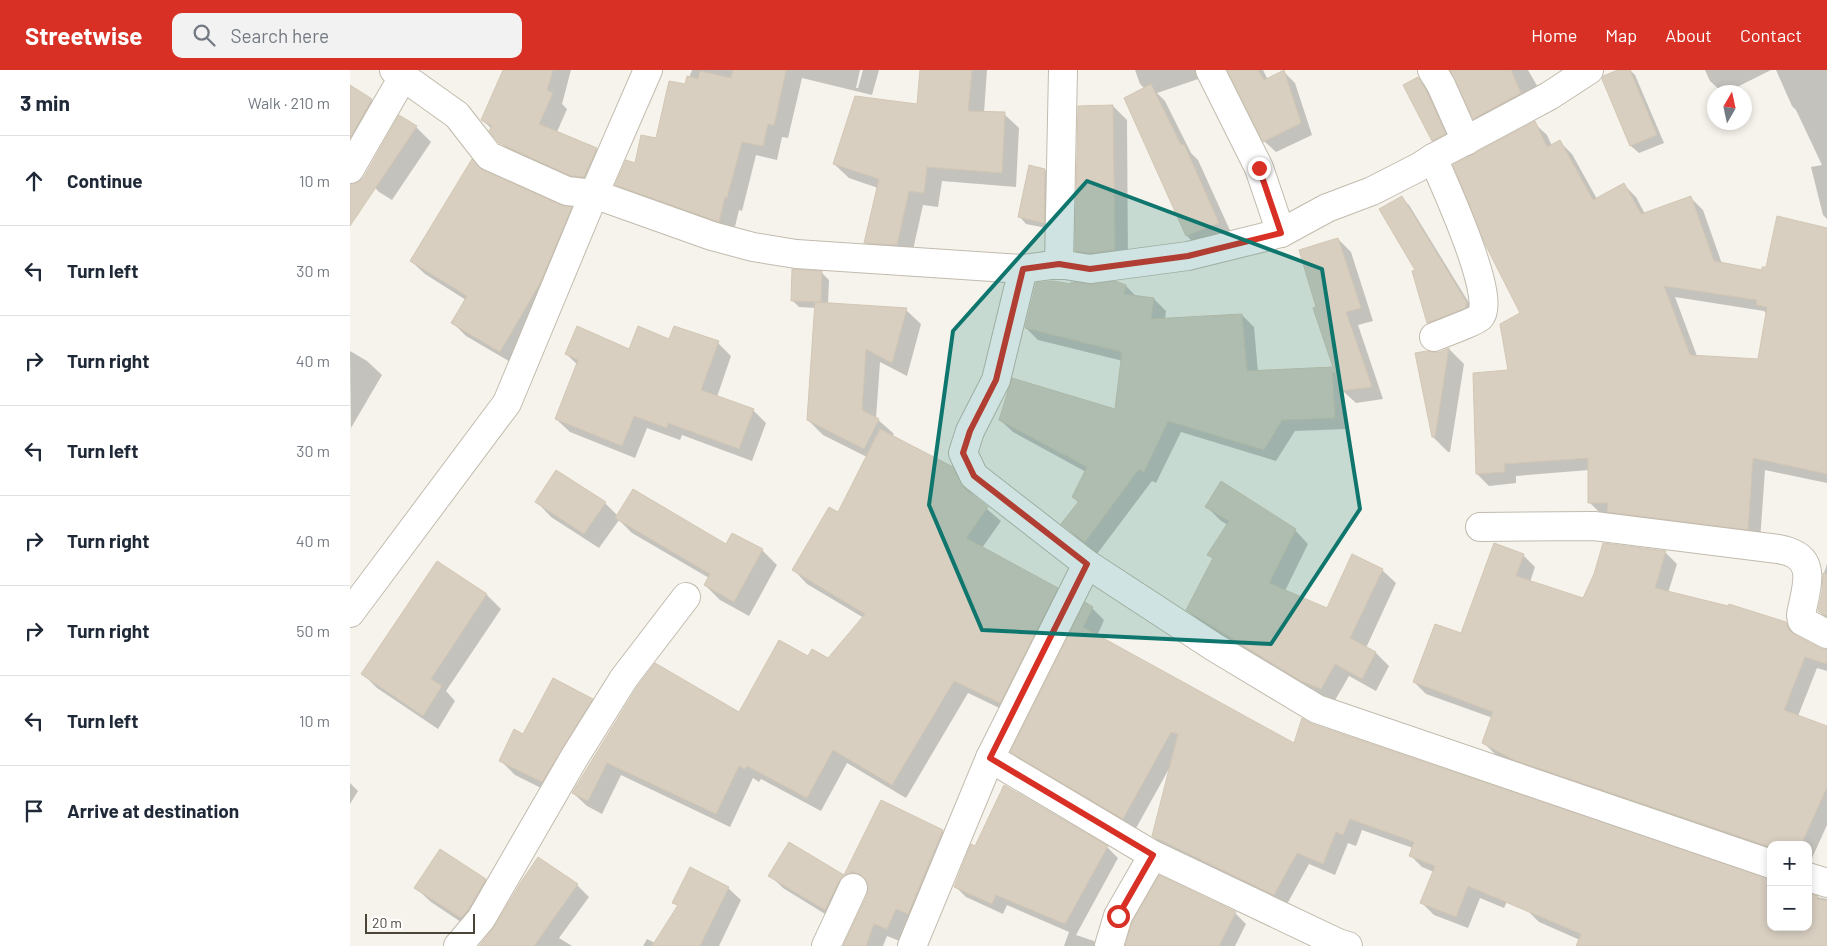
<!DOCTYPE html>
<html lang="en">
<head>
<meta charset="utf-8">
<style>
  :root { --surface:#fff; --page:#f2f2f3; --text:#1f2937; --muted:#747a83; --line:#e0e1e3; --accent:#d93025 }
  body { margin:0; font-family:Barlow,sans-serif; background:var(--page); color:var(--text) }
  .controls { position:absolute; right:15px; bottom:15px; display:grid; overflow:hidden; border-radius:10px; box-shadow:0 2px 8px #0003 }
  .controls button { width:45px; height:45px; display:grid; place-items:center; padding:0; border:0; border-bottom:1px solid var(--line); background:var(--surface); color:var(--text); font:25px sans-serif }
  .compass { position:absolute; left:1357px; top:15px; width:45px; height:45px; border-radius:50%; background:var(--surface); box-shadow:0 2px 8px #0003; rotate:9deg }
  .scale { position:absolute; left:15px; bottom:12px; width:110px; box-sizing:border-box; padding-left:5px; border:2px solid #4b4439; border-top:0; font-size:14px; line-height:18px; white-space:nowrap; color:#4b4439; -webkit-text-stroke:4px #fff; paint-order:stroke }
  .stop { position:absolute; width:15px; height:15px; margin:-11px; border:4px solid #d93025; border-radius:50%; background:#fff }
  .stop.end { background:#d93025; border-color:#fff; box-shadow:0 1px 5px #0008 }
  .list { margin:0; padding:0; list-style:none }
  h2 { display:flex; justify-content:space-between; align-items:center; height:65px; margin:0; padding:0 20px; font-size:21px }
  h2 small { font-size:16px; font-weight:400; color:var(--muted) }
  .list li { display:grid; grid-template-columns:32px 1fr auto; gap:15px; align-items:center; box-sizing:border-box; height:90px; padding:0 20px; border-top:1px solid var(--line) }
  .list b { display:block; font-size:19px; white-space:nowrap }
  .list em { font-size:16px; font-style:normal; color:var(--muted) }
  .icon { flex:none; width:28px; height:28px; fill:none; stroke:currentColor; stroke-width:2; stroke-linecap:round; stroke-linejoin:round }
  .map { position:relative; flex:none; width:1477px; height:876px; overflow:hidden }
  header { display:flex; align-items:center; gap:30px; box-sizing:border-box; height:70px; padding:0 25px; background:var(--accent); color:#fff }
  header strong { font-size:24px }
  nav { display:flex; gap:28px; margin-inline-start:auto; font-size:18px }
  .search { width:350px; height:45px; background:var(--page); display:flex; align-items:center; gap:12px; box-sizing:border-box; padding:0 18px; border-radius:10px; color:var(--muted); font-size:19px }
  main { display:flex }
  aside { flex:1; background:var(--surface) }
  .map>svg:first-child { display:block }
</style>
</head>
<body>
<header>
<strong>Streetwise</strong>
<div class="search"><svg class="icon" aria-label="search" viewBox="0 0 24 24"><circle cx="10" cy="10" r="6"/><path d="M15 15l6 6"/></svg>Search here</div>
<nav><a>Home</a><a>Map</a><a>About</a><a>Contact</a></nav>
</header>
<main>
<aside>
<h2>3 min<small>Walk · 210 m</small></h2>
<ul class="list">
<li><svg class="icon" aria-label="ahead" viewBox="0 0 24 24"><path d="M12 20V5M6 11l6-6 6 6"/></svg><div><b>Continue</b></div><em>10 m</em></li>
<li><svg class="icon" aria-label="left" viewBox="0 0 24 24"><path d="M17 20v-9H6M10 6l-5 5 5 5"/></svg><div><b>Turn left</b></div><em>30 m</em></li>
<li><svg class="icon" aria-label="right" viewBox="0 0 24 24"><path d="M7 20v-9h11M14 6l5 5-5 5"/></svg><div><b>Turn right</b></div><em>40 m</em></li>
<li><svg class="icon" aria-label="left" viewBox="0 0 24 24"><path d="M17 20v-9H6M10 6l-5 5 5 5"/></svg><div><b>Turn left</b></div><em>30 m</em></li>
<li><svg class="icon" aria-label="right" viewBox="0 0 24 24"><path d="M7 20v-9h11M14 6l5 5-5 5"/></svg><div><b>Turn right</b></div><em>40 m</em></li>
<li><svg class="icon" aria-label="right" viewBox="0 0 24 24"><path d="M7 20v-9h11M14 6l5 5-5 5"/></svg><div><b>Turn right</b></div><em>50 m</em></li>
<li><svg class="icon" aria-label="left" viewBox="0 0 24 24"><path d="M17 20v-9H6M10 6l-5 5 5 5"/></svg><div><b>Turn left</b></div><em>10 m</em></li>
<li><svg class="icon" aria-label="arrive" viewBox="0 0 24 24"><path d="M6 21V4h12l-3 4 3 4H6"/></svg><div><b>Arrive at destination</b></div></li>
</ul>
</aside>
<div class="map">
<svg width="1477" height="876" viewBox="0 0 1477 876">
  <rect width="100%" height="100%" fill="#f6f3ec"/>
  <g fill="#0003" fill-rule="evenodd">
    <polygon points="155,0 221,0 212,34 217,39 207,62 246,79 261,94 249,121 165,88 150,72 142,59 132,50"/>
    <polygon points="342,0 510,0 506,18 508,18 513,0 529,0 522,25 452,8 438,68 432,67 427,90 406,85 392,141 389,140 383,165 281,129 266,115 307,70 336,16"/>
    <polygon points="571,0 637,0 634,43 654,44 669,58 666,117 592,111 588,137 573,135 561,189 530,187 516,172 528,118 499,108 484,94 569,35"/>
    <polygon points="785,0 862,0 857,6 807,23 815,31 841,83 848,90 883,167 852,181 837,166 775,28 795,19 790,14"/>
    <polygon points="879,0 913,0 918,10 934,2 945,13 962,65 926,82 914,71"/>
    <polygon points="1102,0 1178,0 1189,19 1138,62 1124,48"/>
    <polygon points="1271,0 1280,0 1285,5 1314,73 1289,83 1281,76 1253,9"/>
    <polygon points="1355,0 1421,0 1377,22 1372,22 1360,11"/>
    <polygon points="1426,0 1477,0 1477,149 1473,145 1461,97 1472,95 1446,40 1442,36"/>
    <polygon points="1068,9 1083,24 1110,79 1098,85 1083,70"/>
    <polygon points="0,16 22,30 36,45 0,104"/>
    <polygon points="763,36 777,50 778,193 740,194 726,180"/>
    <path d="M1184,53l13,12 5,11 8,-4 12,12 25,45 27,-14 12,12 9,17 46,-16 12,12 19,54 41,7 64,-42v254l-62,-13 -5,71 -159,-27 -12,-12v-32l-73,6v7l-27,3 -12,-12 33,-103 12,-58zM1325,227l89,14 3,3 -8,46 -62,-4z"/>
    <polygon points="66,57 81,72 42,130 29,122 15,107"/>
    <polygon points="695,100 702,108 701,159 676,154 669,146"/>
    <polygon points="132,101 210,136 221,138 234,152 164,294 116,266 103,253 116,230 75,204 61,191"/>
    <polygon points="1051,128 1059,135 1124,241 1085,260 1078,253 1063,202 1067,201"/>
    <polygon points="988,169 1001,182 1023,251 1008,255 1033,329 1006,333 994,322 996,359 945,361 926,391 831,362 806,413 802,411 747,484 725,466 713,454 729,433 723,427 736,402 663,362 650,350 766,340 773,291 688,270 676,258 723,216 776,216 787,227 804,229 816,241 815,250 892,245 904,257 908,302 981,299 987,305 968,238"/>
    <polygon points="472,203 479,210 478,234 556,240 571,254 557,306 530,292 526,348 544,364 542,367 602,398 616,413 624,428 651,451 632,478 707,519 721,532 664,645 618,623 556,728 497,693 471,741 411,709 409,712 403,708 380,757 271,705 252,744 237,736 223,723 288,618 389,644 459,587 479,590 514,548 457,514 444,500 489,444 517,387 473,365 458,350 466,238 449,237 442,230"/>
    <polygon points="320,271 368,273 381,286 367,327 403,340 416,353 402,391 332,365 330,370 297,358 285,388 220,362 206,349 228,295 216,284 279,281"/>
    <polygon points="1099,279 1114,294 1100,382 1098,382 1083,367 1090,283"/>
    <polygon points="0,281 17,291 32,305 1,358"/>
    <polygon points="187,432 255,433 268,446 376,476 412,480 427,495 399,546 370,530 355,515 359,508 282,463 269,450 249,478 201,447"/>
    <polygon points="857,437 945,460 958,474 935,521 978,539 1032,500 1046,513 1016,578 1026,583 1039,596 1026,621 999,606 984,632 965,624 851,553 837,540 864,489 859,485 878,455 871,451"/>
    <polygon points="1315,482 1327,494 1318,523 1436,553 1449,569 1469,579 1477,581 1477,601 1467,598 1448,646 1477,658 1477,755 1458,797 1458,775 1421,775 1421,785 1177,701 1146,685 1134,673 1143,648 1076,624 1064,612 1112,565 1173,485 1185,497 1180,512 1233,530"/>
    <polygon points="88,493 137,525 151,539 96,621 105,631 88,659 27,618 13,604"/>
    <polygon points="1477,494 1477,549 1469,541 1473,522 1474,503"/>
    <polygon points="742,538 754,550 747,566 945,675 1421,857 1458,857 1458,825 1477,829 1477,876 1227,876 1230,870 1189,852 1177,840 1171,801 1154,838 1130,828 1118,858 1084,845 1072,833 1084,802 1072,797 1060,785 1063,778 1012,760 1006,776 998,773 985,805 959,794 936,836 815,778 803,766 820,697 785,760 674,694 662,682"/>
    <polygon points="242,630 257,644 207,726 165,705 151,691 174,665"/>
    <polygon points="0,713 8,721 0,734"/>
    <polygon points="532,731 592,761 605,774 562,876 537,866 533,876 495,876 518,825 519,815 515,815 488,852 433,818 420,805 440,774 494,807"/>
    <polygon points="757,777 768,788 726,865 744,871 749,876 714,876 719,862 657,835 653,844 616,827 605,816 626,778"/>
    <polygon points="135,810 150,825 126,862 81,832 66,818"/>
    <polygon points="227,815 239,827 209,868 222,876 130,876 145,858"/>
    <polygon points="378,818 391,830 369,876 293,876 297,869 305,873 328,837 324,832"/>
    <polygon points="885,843 896,854 885,876 776,876"/>
  </g>
  <g fill="#d8cfc1" stroke="#d3c7b4" fill-rule="evenodd">
    <polygon points="153,0 203,0 197,20 203,23 189,54 247,78 234,107 221,106 149,73 139,61 142,56 131,50"/>
    <polygon points="383,0 436,0 424,55 418,54 413,76 392,72 377,128 375,127 369,152 265,115 276,90 285,93 291,65 306,68 319,11 335,14 337,6 348,9 350,1 381,8"/>
    <polygon points="570,0 622,0 618,41 655,42 652,103 577,97 574,123 559,121 547,175 514,173 529,109 483,94 505,26 567,34"/>
    <polygon points="877,0 908,0 914,10 934,0 951,53 913,72"/>
    <polygon points="1100,0 1161,0 1171,23 1123,49"/>
    <polygon points="1268,0 1280,0 1307,65 1280,76 1252,9 1253,6"/>
    <polygon points="1068,7 1077,22 1096,64 1082,71 1053,15"/>
    <polygon points="801,14 831,75 834,74 869,153 836,166 774,28"/>
    <polygon points="0,15 22,29 0,68"/>
    <polygon points="763,35 765,180 740,183 725,181 728,36"/>
    <polygon points="49,45 67,56 0,156 0,115 7,113 14,107"/>
    <path d="M1185,51l12,26 13,-7 33,60 31,-17 17,31 50,-18 23,65 48,9v-3h4l11,-51 50,12v246l-74,-16 -5,72 -141,-18 1,-9h-20v-45l-84,6 1,8 -29,2 -3,-101 35,-3 -8,-46 20,-11 -35,-69 -32,-79zM1314,216l93,14 -1,5 11,2 -9,52 -68,-4z"/>
    <polygon points="122,89 133,100 211,135 222,137 190,213 150,282 101,253 117,226 60,191"/>
    <polygon points="679,95 695,99 694,153 668,147"/>
    <polygon points="1052,126 1117,233 1115,238 1077,253 1062,201 1065,200 1029,139"/>
    <polygon points="988,168 1011,238 996,242 1022,317 991,321 963,238 966,237 949,180"/>
    <polygon points="442,199 472,201 471,232 441,231"/>
    <polygon points="703,211 721,214 721,212 742,214 765,211 776,215 774,224 804,228 801,249 892,244 897,301 982,297 985,348 932,350 914,380 818,351 794,402 789,399 735,472 711,454 729,431 722,427 737,397 649,350 662,308 765,339 772,282 675,258 686,213"/>
    <polygon points="465,232 557,238 542,293 516,279 512,340 529,349 514,379 457,350"/>
    <polygon points="227,256 279,279 288,256 319,269 324,256 369,271 351,320 404,339 389,379 318,353 317,358 284,346 272,376 205,349 228,290 215,284"/>
    <polygon points="1099,278 1085,367 1082,367 1065,283 1077,281 1082,282 1090,282"/>
    <polygon points="530,359 603,397 614,418 638,437 616,468 708,518 650,633 604,611 542,715 483,680 457,728 397,696 395,699 389,696 366,744 257,693 238,731 222,723 287,617 305,593 389,642 429,570 458,586 462,579 478,588 515,544 442,500 479,437 488,442"/>
    <polygon points="206,400 256,432 234,464 185,432"/>
    <polygon points="871,411 946,459 919,513 977,538 1002,484 1033,499 1000,568 1026,582 1012,609 985,594 971,619 951,611 836,540 863,488 857,485 879,451 855,437"/>
    <polygon points="283,419 376,474 382,463 413,479 384,532 354,515 360,504 265,448"/>
    <polygon points="1144,473 1174,484 1166,506 1233,528 1244,504 1253,473 1316,481 1305,518 1378,536 1379,534 1436,552 1439,560 1445,565 1470,578 1477,580 1477,594 1455,587 1434,640 1477,656 1477,717 1451,775 1421,775 1421,777 1164,690 1132,673 1143,642 1063,612 1085,554 1111,563"/>
    <polygon points="87,491 137,524 81,609 92,616 73,646 11,604"/>
    <polygon points="1473,503 1477,504 1477,546 1468,541 1472,522"/>
    <polygon points="735,532 743,537 733,557 944,673 952,648 962,654 1421,809 1421,857 1458,857 1458,823 1468,826 1467,829 1477,831 1477,876 1226,876 1231,864 1118,816 1106,847 1070,833 1085,796 1059,786 1064,772 1000,749 993,765 986,762 973,794 947,783 924,825 802,766 828,664 821,662 773,749 660,682"/>
    <polygon points="203,608 243,629 192,712 149,691 164,659 173,664"/>
    <polygon points="654,715 758,776 715,854 646,825 642,834 604,817 621,774 625,776"/>
    <polygon points="531,730 593,760 558,844 546,839 537,859 524,854 516,876 493,876 517,825 518,816 515,809 510,804 502,802 494,806 489,811 475,840 418,806 439,772 494,805"/>
    <polygon points="90,779 136,809 118,840 111,848 64,818"/>
    <polygon points="188,787 228,814 184,876 129,876 144,857 171,812"/>
    <polygon points="340,797 379,817 350,876 302,876 328,835 322,833"/>
    <polygon points="809,805 886,842 869,876 775,876 782,852"/>
  </g>
  <g fill="none" stroke-linecap="round" stroke-linejoin="round">
    <g stroke="#c2bbae" stroke-width="30">
      <g id="minor">
        <polyline points="44,0 107,45 139,86 217,121 244,124 362,166 403,177 446,184 673,199 709,194 740,199 838,186 931,163 977,138 1022,121 1069,97 1083,88 1199,26 1239,0"/>
        <polyline points="860,0 909,98 931,163"/>
        <polyline points="1082,0 1091,15 1116,71"/>
        <path d="M1083,88c10,24 65,141 47,159 -5,5 -37,16 -46,20"/>
        <polyline points="0,99 53,7"/>
        <polyline points="709,194 713,0"/>
        <polyline points="673,199 646,310 620,361 613,383 624,406 737,494 864,577 967,639 1421,794"/>
        <path d="M1130,457l114,-1 184,23c5,1 11,2 16,5 23,11 10,41 7,61l1,6 25,13"/>
        <polyline points="737,494 640,688 803,785"/>
        <polyline points="1458,807 1477,813"/>
        <polyline points="108,876 131,849 224,688 274,608 336,527"/>
        <polyline points="476,876 503,818"/>
        <polyline points="562,876 640,688"/>
        <polyline points="759,876 768,846 803,785 988,873 998,876"/>
      </g>
    </g>
    <g stroke="#c2bbae" stroke-width="30">
      <polyline id="tertiary" points="0,543 157,333 244,124 298,0"/>
    </g>
    <use href="#minor" stroke="#fff" stroke-width="28"/>
    <use href="#tertiary" stroke="#fff" stroke-width="28"/>
  </g>
  <g fill="none" stroke-linecap="round" stroke-linejoin="round">
    <polyline stroke="#d93025" stroke-width="6" points="768,846 803,785 640,688 737,494 624,406 613,383 620,361 646,310 673,199 709,194 740,199 838,186 931,163 909,98"/>
  </g>
  <path fill="#0f766e" fill-opacity="0.2" stroke="#0f766e" stroke-width="4" stroke-linejoin="round" d="M737,111l235,88 38,240 -89,135 -289,-14 -53,-125 24,-174z"/>
</svg>
<div class="controls">
<button>+</button>
<button>−</button>
</div>
<svg class="compass" viewBox="-18 -18 36 36"><path d="M0-13l5 13h-10z" fill="#e53935"/><path d="M0 13l5-13h-10z" fill="#747a83"/></svg>
<div class="scale">20 m</div>
<div class="stop" style="left:768px;top:846px"></div>
<div class="stop end" style="left:909px;top:98px"></div>
</div>
</main>
</body>
</html>
